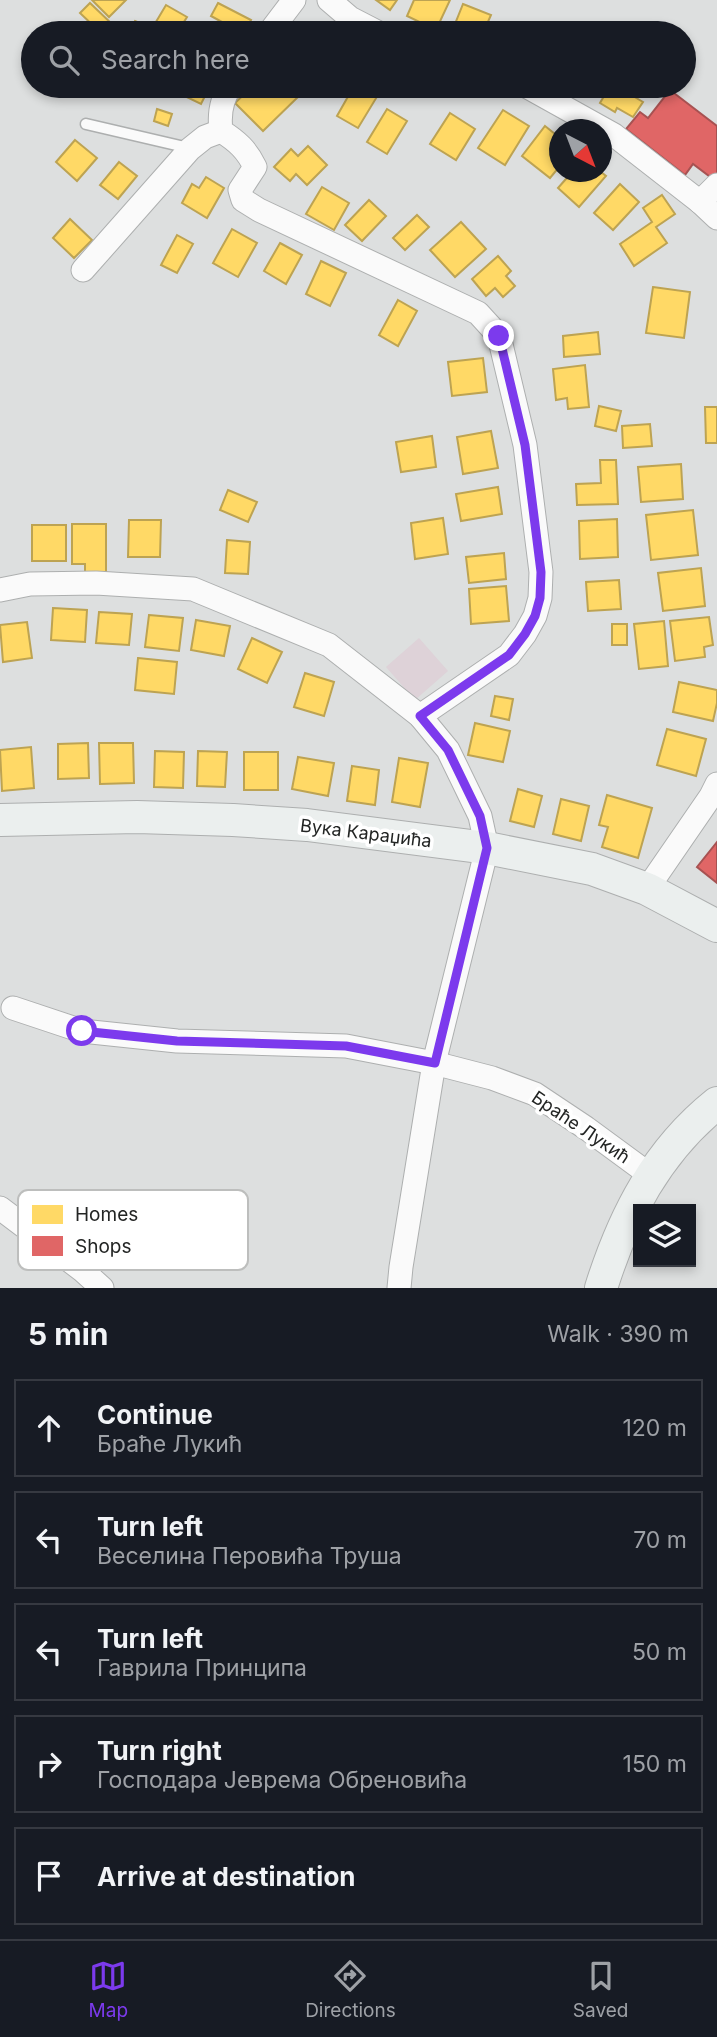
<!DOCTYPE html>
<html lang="en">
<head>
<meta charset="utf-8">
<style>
  :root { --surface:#171b24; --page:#20242c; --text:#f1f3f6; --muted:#9ea1a6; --line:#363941; --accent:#7c3aed }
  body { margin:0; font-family:Inter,sans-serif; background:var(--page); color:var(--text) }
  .controls { position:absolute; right:21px; bottom:21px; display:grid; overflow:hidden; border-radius:0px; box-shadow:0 4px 10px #0003 }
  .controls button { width:63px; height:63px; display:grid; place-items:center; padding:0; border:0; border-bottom:2px solid var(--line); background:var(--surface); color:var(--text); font:35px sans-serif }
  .compass { position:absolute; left:549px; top:119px; width:63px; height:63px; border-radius:50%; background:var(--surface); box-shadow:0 4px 10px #0003; rotate:138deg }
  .stop { position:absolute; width:21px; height:21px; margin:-16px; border:5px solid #7c3aed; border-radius:50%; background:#fff }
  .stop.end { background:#7c3aed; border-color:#fff; box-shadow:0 2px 7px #0008 }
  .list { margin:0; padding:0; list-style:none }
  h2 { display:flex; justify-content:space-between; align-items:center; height:91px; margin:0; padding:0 28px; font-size:30px }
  h2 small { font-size:23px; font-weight:400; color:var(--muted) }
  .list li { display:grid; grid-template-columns:46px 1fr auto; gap:21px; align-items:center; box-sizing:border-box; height:98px; margin:0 14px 14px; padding:0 14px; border:2px solid var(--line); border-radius:0px }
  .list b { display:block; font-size:26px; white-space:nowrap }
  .list p { margin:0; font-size:23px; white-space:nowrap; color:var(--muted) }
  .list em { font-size:23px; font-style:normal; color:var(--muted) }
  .icon { flex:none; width:38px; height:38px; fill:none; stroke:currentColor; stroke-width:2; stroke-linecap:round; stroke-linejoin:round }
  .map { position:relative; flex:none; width:717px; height:1288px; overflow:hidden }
  .search { position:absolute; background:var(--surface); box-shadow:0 4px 10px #0003; left:21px; right:21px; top:21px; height:77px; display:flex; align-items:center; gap:18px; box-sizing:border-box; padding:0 24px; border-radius:38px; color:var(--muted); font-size:26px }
  .sheet { height:651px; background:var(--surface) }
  nav { display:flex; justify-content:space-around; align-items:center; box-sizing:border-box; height:98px; border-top:2px solid var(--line); background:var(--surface); font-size:19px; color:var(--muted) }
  nav a { display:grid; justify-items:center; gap:4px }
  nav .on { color:var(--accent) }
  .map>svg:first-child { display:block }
</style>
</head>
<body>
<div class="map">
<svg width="717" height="1288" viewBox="0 0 717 1288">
  <rect width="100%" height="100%" fill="#dddfdf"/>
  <polygon fill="#ded2d8" points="419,638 448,671 415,700 386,667"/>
  <g fill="#ffd966" stroke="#bda352" stroke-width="2">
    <polygon points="92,0 126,0 109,17"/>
    <polygon points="376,0 397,0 390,10"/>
    <polygon points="414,0 450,0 436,30 407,16"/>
    <polygon points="90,3 114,26 107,33 101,33 80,13"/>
    <polygon points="218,3 251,20 244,33 216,33 222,22 211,16"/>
    <polygon points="463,4 491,15 483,33 463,33 453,29"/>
    <polygon points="166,5 187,17 177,33 153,33 150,32"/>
    <polygon points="135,21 149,27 147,33 130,33"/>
    <polygon points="500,23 529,33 496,33"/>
    <polygon points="171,86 210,86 201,104 170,89"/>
    <polygon points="253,86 294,86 302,93 263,131 235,103"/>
    <polygon points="354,86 361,86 378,95 358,128 337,116"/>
    <polygon points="610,86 616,86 643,102 633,117 617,108 615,112 600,103"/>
    <polygon points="157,109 172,114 168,126 154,121"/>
    <polygon points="387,109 407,121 387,154 367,142"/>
    <polygon points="503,110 529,126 505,165 478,148"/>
    <polygon points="450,113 475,129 456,160 430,144"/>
    <polygon points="545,126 560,138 560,166 550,178 522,156"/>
    <polygon points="75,140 97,158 77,181 56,162"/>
    <polygon points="308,146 327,165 307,185 296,174 290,181 274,167 291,149 298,156"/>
    <polygon points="119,162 137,176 118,199 100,185"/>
    <polygon points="572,172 601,172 606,176 579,207 558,188"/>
    <polygon points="206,177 224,188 207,218 182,203 192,184 199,188"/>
    <polygon points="620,184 639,202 613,230 594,213"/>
    <polygon points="322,187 349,203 334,230 306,214"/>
    <polygon points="662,195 675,214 656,227 667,243 634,266 620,244 652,222 643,208"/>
    <polygon points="369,200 386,216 362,241 345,225"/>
    <polygon points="417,215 429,227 405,250 393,238"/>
    <polygon points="70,219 92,240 74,258 53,238"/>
    <polygon points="461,222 486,249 455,277 430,250"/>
    <polygon points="232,229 257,243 238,277 213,263"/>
    <polygon points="177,235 193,244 177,273 161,265"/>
    <polygon points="280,243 302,255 286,284 264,271"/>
    <polygon points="498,256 511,271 506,276 515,286 503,297 495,288 486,296 472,279"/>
    <polygon points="321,261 346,273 330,306 306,294"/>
    <polygon points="653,287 690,292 684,338 646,333"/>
    <polygon points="398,300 417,311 398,346 379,335"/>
    <polygon points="598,332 600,354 564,357 563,336"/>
    <polygon points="483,358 487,392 452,396 448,362"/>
    <polygon points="585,365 589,407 568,409 567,398 556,400 553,369"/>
    <polygon points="599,406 621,411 616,431 595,426"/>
    <polygon points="705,407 717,407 717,443 706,443"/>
    <polygon points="650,424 652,446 623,448 622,426"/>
    <polygon points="491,431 498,468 463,474 457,437"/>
    <polygon points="432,436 436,467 401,472 396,442"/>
    <polygon points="600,460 616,460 618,504 577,505 576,484 601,483"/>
    <polygon points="681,464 683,499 641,502 638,467"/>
    <polygon points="498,487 502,514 461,521 456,494"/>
    <polygon points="228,490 257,502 248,522 220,510"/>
    <polygon points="693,510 698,555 651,560 646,515"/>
    <polygon points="443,518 448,554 415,559 411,523"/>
    <polygon points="617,519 618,557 580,559 579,521"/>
    <polygon points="129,520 161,520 160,557 128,557"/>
    <polygon points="72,524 106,524 106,573 85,573 85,564 72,564"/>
    <rect x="32" y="525" width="34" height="36"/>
    <polygon points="227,540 250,542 248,574 225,573"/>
    <polygon points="504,553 506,579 469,583 466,557"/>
    <polygon points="701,568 705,606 663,611 658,573"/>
    <polygon points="619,580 621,609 588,611 586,582"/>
    <polygon points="506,586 509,621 471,624 469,589"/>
    <polygon points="53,608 87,610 85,642 51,640"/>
    <polygon points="99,612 132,614 129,645 96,643"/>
    <polygon points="149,615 183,618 179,651 145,647"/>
    <polygon points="709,617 713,645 704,647 705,657 675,661 670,621"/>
    <polygon points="196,620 230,626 224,656 191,650"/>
    <polygon points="664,621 668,666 639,669 634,624"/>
    <polygon points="27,622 32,658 3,662 0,625"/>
    <rect x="612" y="624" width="15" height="21"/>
    <polygon points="252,638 282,652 267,683 238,669"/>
    <polygon points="138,658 177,662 174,694 135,690"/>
    <polygon points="305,673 334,682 324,716 294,707"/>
    <polygon points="679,682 717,690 717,703 713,721 673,712"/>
    <polygon points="495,696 513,699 509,720 491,716"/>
    <polygon points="475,723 510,731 503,762 468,755"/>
    <polygon points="667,729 706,739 696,776 657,765"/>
    <polygon points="88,743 89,778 58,779 58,744"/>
    <polygon points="99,743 133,743 134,783 100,784"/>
    <polygon points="31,747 34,788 2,791 0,750"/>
    <polygon points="155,751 184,752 183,788 154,787"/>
    <polygon points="198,751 227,752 225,787 197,786"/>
    <rect x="244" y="752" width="34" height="38"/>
    <polygon points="298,757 334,763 328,796 292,789"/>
    <polygon points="399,758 428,763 420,807 392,802"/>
    <polygon points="352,766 379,770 375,805 347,801"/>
    <polygon points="518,789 542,796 534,827 510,821"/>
    <polygon points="607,795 652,808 638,858 602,847 608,827 599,825"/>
    <polygon points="561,799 589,806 581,841 553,834"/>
  </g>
  <g fill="#e06666" stroke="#a75252" stroke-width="2">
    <polygon points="670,90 717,126 717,173 713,179 693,164 685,175 626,129 640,112 648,118"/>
    <polygon points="717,842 717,883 697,867"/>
  </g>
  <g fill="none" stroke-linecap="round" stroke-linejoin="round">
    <g stroke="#adafaf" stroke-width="13">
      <polyline id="lane" points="86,124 189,148"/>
    </g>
    <g stroke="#adafaf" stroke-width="25">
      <g id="street">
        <polyline points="329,0 350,18 379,33"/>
        <polyline points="269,33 294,0"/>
        <path d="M231,86c-10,13 -12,29 -10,45 16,10 26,19 34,36l-15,23 3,10 16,10 219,103 21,23 26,109 16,127 -1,26 -5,18 -10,18 -16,21 -89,61"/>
        <polyline points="526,86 614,135 700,202 717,218"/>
        <polyline points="700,202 717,185"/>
        <polyline points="83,270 190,149 205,137 221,131"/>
        <polyline points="0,590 30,584 96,583 193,589 329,645 420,716 448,750 480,816 487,848 434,1063 401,1267 399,1288"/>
        <polyline points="647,889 711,796 717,784"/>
        <polyline points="13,1008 82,1031 177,1041 346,1046 434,1063 492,1078 535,1094 586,1128 650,1175"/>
        <polyline points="0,1208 82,1270 102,1288"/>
      </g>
    </g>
    <g stroke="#adafaf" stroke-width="34">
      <g id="secondary">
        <polyline points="0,820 137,817 233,820 307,825 487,848 592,869 647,889 717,926"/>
        <path d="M601,1288c23,-73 56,-137 116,-185"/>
      </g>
    </g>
    <use href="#lane" stroke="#fafafa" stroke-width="10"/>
    <use href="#street" stroke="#fafafa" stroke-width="23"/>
    <use href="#secondary" stroke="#ebefee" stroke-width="32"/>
  </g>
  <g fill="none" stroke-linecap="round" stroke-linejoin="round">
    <polyline stroke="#7c3aed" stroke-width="9" points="82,1031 177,1041 346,1046 435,1063 487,848 480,816 448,750 420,716 509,655 525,634 535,616 540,598 541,572 525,445 499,336"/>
  </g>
  <g text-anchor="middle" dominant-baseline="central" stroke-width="7" stroke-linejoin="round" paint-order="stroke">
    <g font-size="18" fill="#232524" stroke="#fff">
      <text transform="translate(366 833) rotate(7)">Вука Караџића</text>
      <text transform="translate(581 1127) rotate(34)">Браће Лукић</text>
    </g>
  </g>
  <rect x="18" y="1190" width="230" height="80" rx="10" fill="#fff" stroke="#bdbebd" stroke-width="2"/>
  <rect x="32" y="1205" width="31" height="19" fill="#ffd966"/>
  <rect x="32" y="1236" width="31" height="20" fill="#e06666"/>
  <g font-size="19" fill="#232524">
    <text x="75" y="1221">Homes</text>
    <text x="75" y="1253">Shops</text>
  </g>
</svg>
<div class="controls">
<button><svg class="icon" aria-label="layers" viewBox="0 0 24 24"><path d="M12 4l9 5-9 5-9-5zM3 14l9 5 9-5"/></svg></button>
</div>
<svg class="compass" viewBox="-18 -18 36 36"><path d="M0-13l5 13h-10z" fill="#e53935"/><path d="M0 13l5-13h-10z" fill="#9ea1a6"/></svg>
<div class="stop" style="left:82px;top:1031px"></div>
<div class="stop end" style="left:499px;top:336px"></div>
<div class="search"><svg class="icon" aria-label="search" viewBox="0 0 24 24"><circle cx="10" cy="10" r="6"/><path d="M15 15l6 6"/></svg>Search here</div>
</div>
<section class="sheet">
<h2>5 min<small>Walk · 390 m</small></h2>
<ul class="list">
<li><svg class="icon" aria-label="ahead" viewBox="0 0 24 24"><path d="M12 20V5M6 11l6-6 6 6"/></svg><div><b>Continue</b><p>Браће Лукић</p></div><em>120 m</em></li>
<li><svg class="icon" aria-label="left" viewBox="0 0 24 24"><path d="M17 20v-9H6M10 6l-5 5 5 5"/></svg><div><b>Turn left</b><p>Веселина Перовића Труша</p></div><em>70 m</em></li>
<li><svg class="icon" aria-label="left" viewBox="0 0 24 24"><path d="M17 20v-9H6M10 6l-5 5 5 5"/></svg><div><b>Turn left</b><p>Гаврила Принципа</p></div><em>50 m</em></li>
<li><svg class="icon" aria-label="right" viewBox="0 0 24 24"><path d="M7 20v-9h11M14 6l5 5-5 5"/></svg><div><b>Turn right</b><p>Господара Јеврема Обреновића</p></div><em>150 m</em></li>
<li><svg class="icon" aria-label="arrive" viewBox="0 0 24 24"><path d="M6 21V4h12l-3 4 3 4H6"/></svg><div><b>Arrive at destination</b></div></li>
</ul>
</section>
<nav>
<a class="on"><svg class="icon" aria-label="map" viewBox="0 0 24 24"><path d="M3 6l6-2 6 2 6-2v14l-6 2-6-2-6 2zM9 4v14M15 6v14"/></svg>Map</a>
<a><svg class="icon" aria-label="directions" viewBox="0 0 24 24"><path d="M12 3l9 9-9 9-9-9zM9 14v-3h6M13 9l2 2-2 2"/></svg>Directions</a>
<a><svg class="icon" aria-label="saved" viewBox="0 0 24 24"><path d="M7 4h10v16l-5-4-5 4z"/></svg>Saved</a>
</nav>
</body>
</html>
